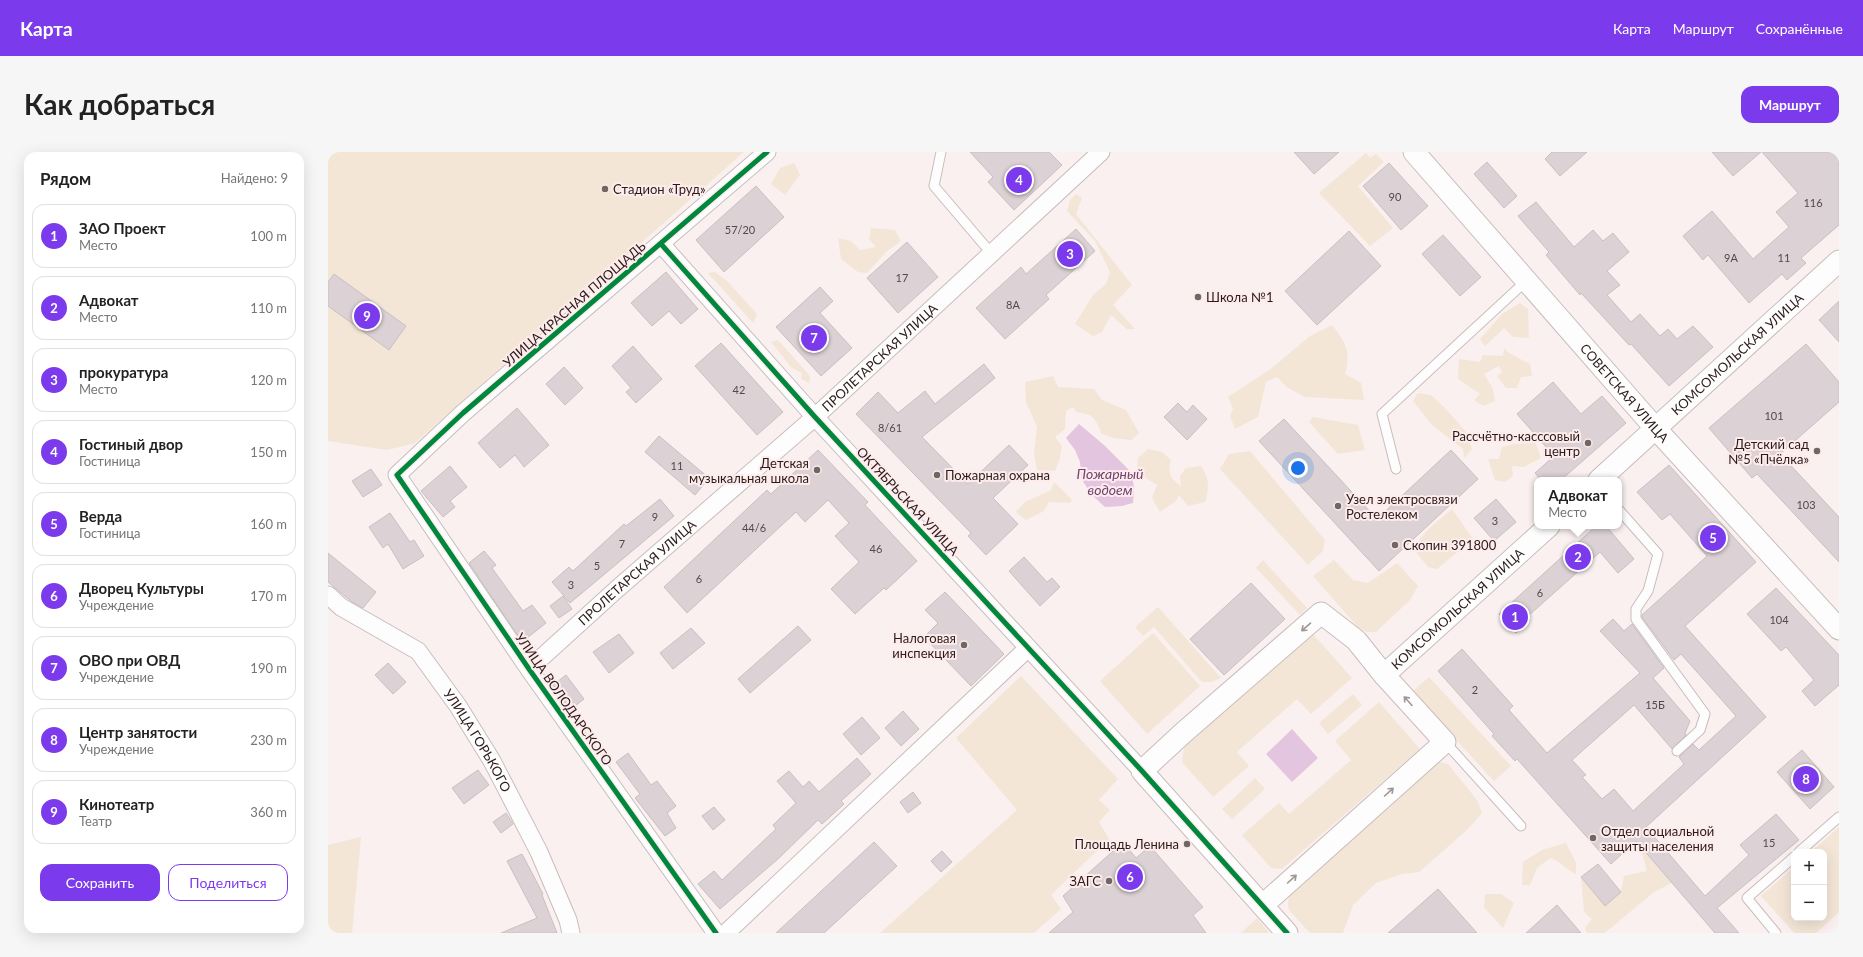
<!DOCTYPE html>
<html lang="ru">
<head>
<meta charset="utf-8">
<style>
  :root { --surface:#fff; --page:#f6f6f6; --text:#222; --muted:#767676; --line:#e0e0e0; --accent:#7c3aed }
  body { margin:0; font-family:Lato,sans-serif; background:var(--page); color:var(--text) }
  .controls { position:absolute; right:12px; bottom:12px; display:grid; overflow:hidden; border-radius:8px; box-shadow:0 4px 16px #0002 }
  .controls button { width:36px; height:36px; display:grid; place-items:center; padding:0; border:0; border-bottom:1px solid var(--line); background:var(--surface); color:var(--text); font:20px sans-serif }
  .you { position:absolute; left:970px; top:316px; width:14px; height:14px; margin:-10px; border:3px solid #fff; border-radius:50%; background:#1a73e8; box-shadow:0 0 0 6px #1a73e833 }
  .badge { display:grid; place-items:center; width:26px; height:26px; border-radius:50%; background:var(--accent); color:#fff; font-size:13px; font-weight:700 }
  .pin { position:absolute; translate:-50% -50%; border:2px solid #fff; box-shadow:0 1px 4px #0006 }
  .popup { position:absolute; left:1206px; top:325px; width:88px; height:52px; box-sizing:border-box; display:grid; place-content:center; border-radius:8px; background:var(--surface); filter:drop-shadow(0 1px 3px #0005); font-size:13px; white-space:nowrap; color:var(--muted) }
  .popup b { font-size:15px; color:var(--text) }
  .popup::after { content:''; position:absolute; left:50%; top:100%; margin-left:-8px; border:8px solid transparent; border-top-color:var(--surface) }
  .list { margin:0; padding:0; list-style:none }
  h2 { display:flex; justify-content:space-between; align-items:center; height:52px; margin:0; padding:0 16px; font-size:17px }
  h2 small { font-size:13px; font-weight:400; color:var(--muted) }
  .list li { display:grid; grid-template-columns:26px 1fr auto; gap:12px; align-items:center; box-sizing:border-box; height:64px; margin:0 8px 8px; padding:0 8px; border:1px solid var(--line); border-radius:12px }
  .list b { display:block; font-size:15px; white-space:nowrap }
  .list p { margin:0; font-size:13px; white-space:nowrap; color:var(--muted) }
  .list em { font-size:13px; font-style:normal; color:var(--muted) }
  .actions { display:flex; gap:8px; padding:12px 16px }
  .actions a { flex:1; padding:9px 0; border:1px solid var(--accent); border-radius:12px; text-align:center; font-size:14px; color:var(--accent) }
  .actions .main { background:var(--accent); color:#fff }
  .map { position:relative; flex:none; width:1511px; height:781px; overflow:hidden; border-radius:12px }
  header { display:flex; align-items:center; gap:24px; box-sizing:border-box; height:56px; padding:0 20px; background:var(--accent); color:#fff }
  header strong { font-size:19px }
  nav { display:flex; gap:22px; margin-inline-start:auto; font-size:14px }
  .intro { display:flex; align-items:center; justify-content:space-between; box-sizing:border-box; height:96px; padding:0 24px }
  h1 { margin:0; font-size:28px }
  .button { padding:10px 18px; border-radius:12px; background:var(--accent); color:#fff; font-size:14px; font-weight:700 }
  main { display:flex; gap:24px; padding:0 24px }
  aside { flex:1; background:var(--surface); border-radius:12px; box-shadow:0 4px 16px #0002 }
  .map>svg:first-child { display:block }
</style>
</head>
<body>
<header>
<strong>Карта</strong>
<nav><a>Карта</a><a>Маршрут</a><a>Сохранённые</a></nav>
</header>
<div class="intro"><h1>Как добраться</h1><a class="button">Маршрут</a></div>
<main>
<aside>
<h2>Рядом<small>Найдено: 9</small></h2>
<ul class="list">
<li><span class="badge">1</span><div><b>ЗАО Проект</b><p>Место</p></div><em>100 m</em></li>
<li><span class="badge">2</span><div><b>Адвокат</b><p>Место</p></div><em>110 m</em></li>
<li><span class="badge">3</span><div><b>прокуратура</b><p>Место</p></div><em>120 m</em></li>
<li><span class="badge">4</span><div><b>Гостиный двор</b><p>Гостиница</p></div><em>150 m</em></li>
<li><span class="badge">5</span><div><b>Верда</b><p>Гостиница</p></div><em>160 m</em></li>
<li><span class="badge">6</span><div><b>Дворец Культуры</b><p>Учреждение</p></div><em>170 m</em></li>
<li><span class="badge">7</span><div><b>ОВО при ОВД</b><p>Учреждение</p></div><em>190 m</em></li>
<li><span class="badge">8</span><div><b>Центр занятости</b><p>Учреждение</p></div><em>230 m</em></li>
<li><span class="badge">9</span><div><b>Кинотеатр</b><p>Театр</p></div><em>360 m</em></li>
</ul>
<div class="actions"><a class="main">Сохранить</a><a>Поделиться</a></div>
</aside>
<div class="map">
<svg width="1511" height="781" viewBox="0 0 1511 781">
  <rect width="100%" height="100%" fill="#f9f0ef"/>
  <g fill="#f4e6d7">
    <polygon points="0,0 416,0 87,291 59,298 0,289"/>
    <polygon points="1038,1 1042,6 1048,2 1056,10 1030,34 1065,76 1042,94 991,41"/>
    <polygon points="466,11 472,23 457,43 443,32 452,16"/>
    <polygon points="748,42 754,46 748,62 804,133 785,153 807,177 799,177 783,163 774,180 765,184 747,172 765,143 778,132 782,120 767,89 739,59 742,48"/>
    <polygon points="543,76 567,78 573,89 558,100 539,121 530,120 513,107 510,86 523,89 532,98 548,95 541,87"/>
    <polygon points="387,120 399,129 429,162 425,171 380,121"/>
    <polygon points="1192,151 1200,157 1201,186 1185,185 1176,176 1157,194 1152,187 1174,162"/>
    <path d="M1004,173c14,18 19,26 13,49l16,9 3,17 -59,-3 -17,-9 -11,-11 -11,5 -8,35 -23,12 -5,-13 3,-7 -5,-12 44,-29 38,-32z"/>
    <polygon points="450,188 482,224 481,231 473,227 474,221 464,216 443,190"/>
    <polygon points="1176,196 1181,201 1202,212 1204,224 1193,225 1189,236 1178,236 1169,224 1174,220 1171,214 1156,222 1165,237 1167,249 1155,254 1146,248 1152,242 1130,227 1131,207 1152,210 1155,203 1175,204"/>
    <path d="M725,224l5,11 36,2 8,11 24,10 13,23 -8,7 -18,-2 -11,-4c-8,-17 -7,-19 -26,-22l-3,-5 -7,4 -1,18 -10,8 7,9 -2,12 -5,13 -18,-1 -3,-16 3,-27 -11,-25 -1,-20z"/>
    <polygon points="1090,241 1103,243 1119,258 1138,280 1144,297 1136,306 1135,297 1104,273 1085,249"/>
    <polygon points="985,265 1030,273 1037,298 1010,302 981,270"/>
    <polygon points="1208,291 1213,306 1196,315 1184,314 1185,324 1177,330 1167,328 1160,307 1171,307 1174,295 1185,292"/>
    <path d="M820,297l14,3 9,8c-4,12 0,20 10,26l-1,-10 6,-8 15,-2c9,12 8,23 4,36l-17,4 -9,-11 -3,6 -16,11 -8,-14 5,-13 -11,-7 -9,-9 1,-11z"/>
    <polygon points="922,299 997,388 995,399 980,413 892,317 901,302"/>
    <polygon points="726,330 744,348 742,351 721,350 716,359 698,368 688,360 697,350 723,338"/>
    <path d="M1124,357l21,30 -36,30 -9,-2 -13,-16c4,-18 24,-30 37,-42z"/>
    <polygon points="935,408 979,456 972,463 928,416"/>
    <polygon points="1006,408 1025,428 1040,431 1069,411 1090,434 1082,448 1048,480 1039,480 1030,475 985,424"/>
    <polygon points="830,455 893,526 883,530 874,530 826,475 815,484 807,475"/>
    <polygon points="825,481 872,534 819,582 772,529"/>
    <polygon points="985,482 1024,526 983,562 969,547 909,600 921,614 885,645 854,610 856,595"/>
    <polygon points="693,524 790,627 771,648 782,658 771,670 781,687 723,743 733,757 706,781 552,781 689,658 628,586"/>
    <polygon points="1101,525 1183,614 1166,629 1084,540"/>
    <polygon points="1025,542 1034,553 1000,582 991,571"/>
    <polygon points="1051,550 1092,597 954,717 943,716 914,683 951,651 961,662 1023,608 1007,589"/>
    <path d="M1111,610l9,2 29,36 5,13 -15,17 -48,42 -17,2 -26,9 -23,22 -10,28h-33l-21,-23c-3,-8 1,-16 5,-24l132,-118z"/>
    <polygon points="927,626 937,637 904,667 894,657"/>
    <polygon points="1511,675 1511,760 1488,781 1466,781 1433,744 1466,715 1466,766 1496,766 1496,700 1483,700"/>
    <polygon points="33,685 24,781 0,781 0,693"/>
    <path d="M1238,691l10,20v11c-10,-4 -15,-13 -26,-16l-13,10 -7,17h-8l1,-23 19,-12z"/>
    <polygon points="1312,694 1344,731 1326,740 1283,776 1276,781 1259,781 1257,776 1264,767 1256,760 1253,725 1277,753 1293,740 1296,724 1319,719"/>
    <polygon points="1157,742 1173,742 1186,751 1175,776 1156,755"/>
    <polygon points="929,766 941,781 913,781"/>
  </g>
  <g fill="#e3c5e0">
    <polygon points="751,272 776,293 803,320 806,335 805,351 794,354 777,355 765,344 754,328 752,310 747,298 738,286"/>
    <polygon points="964,577 990,606 964,630 938,602"/>
  </g>
  <g fill="#dcd1d4" stroke="#cabfc1">
    <polygon points="642,0 721,0 734,13 686,58 660,30 665,25"/>
    <polygon points="966,0 1011,0 986,22"/>
    <polygon points="1224,0 1259,0 1232,24 1217,7"/>
    <polygon points="1384,0 1433,0 1405,24"/>
    <polygon points="1434,0 1511,0 1511,73 1473,106 1478,111 1459,128 1454,122 1421,151 1380,103 1375,108 1355,84 1384,59 1425,107 1461,75 1448,60 1470,41"/>
    <polygon points="1159,10 1189,44 1176,56 1146,22"/>
    <polygon points="1061,11 1100,54 1073,78 1035,34"/>
    <polygon points="428,34 456,65 396,120 368,88"/>
    <polygon points="1208,50 1246,95 1265,78 1275,89 1285,81 1301,100 1279,119 1292,133 1279,143 1303,170 1312,162 1332,184 1340,177 1349,187 1365,174 1385,195 1341,234 1303,192 1301,193 1253,141 1252,143 1218,103 1221,100 1190,64"/>
    <polygon points="748,77 767,99 718,143 721,147 677,187 648,156 693,115 698,122"/>
    <polygon points="1021,79 1053,114 989,173 957,139"/>
    <polygon points="1115,83 1153,125 1132,144 1094,102"/>
    <polygon points="579,90 610,125 570,161 539,126"/>
    <polygon points="338,120 370,157 353,172 341,159 324,174 303,151"/>
    <polygon points="6,122 78,174 61,198 0,154 0,130"/>
    <polygon points="492,135 505,149 492,161 524,196 493,224 448,175"/>
    <polygon points="1511,149 1511,190 1491,168"/>
    <polygon points="393,191 455,260 429,283 367,214"/>
    <polygon points="1478,192 1511,230 1511,250 1452,302 1511,365 1511,410 1429,322 1424,326 1381,276"/>
    <polygon points="305,194 334,227 308,251 298,240 303,236 284,214"/>
    <polygon points="656,212 667,226 594,285 640,332 681,293 700,313 665,346 690,372 658,403 640,384 643,381 528,262 550,240 570,261 597,239 607,252"/>
    <polygon points="236,215 255,236 237,253 218,232"/>
    <polygon points="1225,230 1253,262 1274,244 1298,271 1233,328 1213,328 1207,321 1226,304 1189,262"/>
    <polygon points="850,251 859,260 865,253 879,267 859,288 836,265"/>
    <polygon points="189,256 221,293 196,315 187,303 172,316 150,291"/>
    <polygon points="956,267 1049,367 1123,298 1150,327 1051,419 931,289"/>
    <polygon points="331,284 381,326 367,343 317,300"/>
    <polygon points="490,298 540,350 537,353 589,409 558,438 556,436 527,462 503,437 531,410 507,384 521,371 500,348 477,370 468,360 359,461 336,435 439,338 443,342"/>
    <polygon points="1341,313 1428,410 1357,474 1438,565 1318,675 1377,744 1421,703 1412,693 1448,662 1471,688 1389,756 1411,781 1387,781 1308,689 1283,712 1189,607 1187,609 1164,584 1166,582 1110,519 1134,497 1185,554 1181,558 1219,601 1312,521 1272,479 1285,467 1296,479 1304,472 1336,516 1325,526 1362,569 1357,581 1358,583 1344,597 1306,553 1244,608 1258,623 1254,625 1274,647 1286,637 1305,659 1356,612 1351,605 1365,592 1371,598 1408,564 1353,502 1346,508 1314,465 1314,463 1379,404 1342,362 1334,368 1309,340"/>
    <polygon points="122,314 139,335 122,349 127,355 115,365 93,339"/>
    <polygon points="43,317 54,333 35,345 24,329"/>
    <polygon points="332,347 346,364 242,451 224,430 241,415 245,419 296,372 298,374"/>
    <polygon points="1168,347 1188,370 1166,389 1146,366"/>
    <polygon points="62,361 82,390 86,388 96,404 75,417 60,392 55,396 41,375"/>
    <polygon points="1268,374 1278,374 1306,407 1290,421 1272,400 1199,465 1202,468 1188,481 1171,462"/>
    <polygon points="156,399 168,413 164,416 195,459 204,453 218,471 194,490 141,411"/>
    <polygon points="0,401 48,440 35,456 24,450 0,430"/>
    <polygon points="696,405 719,430 724,426 732,435 712,454 681,419"/>
    <polygon points="923,431 957,467 896,523 862,487"/>
    <polygon points="1448,436 1511,503 1511,533 1487,554 1474,539 1486,528 1458,495 1453,499 1419,462"/>
    <polygon points="617,440 676,502 643,534 596,485 610,471 597,458"/>
    <polygon points="235,444 244,457 231,466 222,454"/>
    <polygon points="470,474 483,488 422,541 410,527"/>
    <polygon points="363,476 377,491 345,517 332,501"/>
    <polygon points="291,482 306,501 281,521 265,500"/>
    <polygon points="60,511 78,530 65,542 47,523"/>
    <polygon points="238,523 256,547 242,558 225,533"/>
    <polygon points="575,559 591,577 573,594 557,576"/>
    <polygon points="534,565 552,586 533,603 515,582"/>
    <polygon points="1474,598 1506,635 1482,657 1449,620"/>
    <polygon points="300,601 323,633 329,629 348,654 339,661 348,676 337,684 307,646 312,642 288,610"/>
    <polygon points="529,606 543,622 513,649 516,652 494,672 490,668 451,706 392,757 370,732 386,719 394,728 448,677 445,673 468,651 449,629 461,619 475,635 481,629 491,640"/>
    <polygon points="150,618 161,633 136,652 124,636"/>
    <polygon points="585,640 593,651 580,661 572,650"/>
    <polygon points="386,655 397,668 385,678 374,664"/>
    <polygon points="178,661 185,672 173,681 165,670"/>
    <polygon points="546,690 569,714 496,781 448,781"/>
    <polygon points="795,690 808,706 822,694 875,755 865,763 878,781 721,781 745,760 735,744"/>
    <polygon points="614,699 624,710 613,720 603,709"/>
    <polygon points="194,702 215,742 214,743 229,781 173,781 209,766 179,709"/>
    <polygon points="1270,712 1293,740 1277,754 1253,725"/>
    <polygon points="1110,737 1149,781 1060,781"/>
    <polygon points="1229,753 1253,781 1198,781"/>
  </g>
  <g fill="none" stroke-linecap="round" stroke-linejoin="round">
    <g stroke="#c9bdbc" stroke-width="11">
      <g id="service">
        <polyline points="613,0 606,34 663,101"/>
        <polyline points="1068,317 1054,262 1198,129"/>
        <polyline points="1291,358 1330,402 1320,439 1308,457 1308,467 1377,562 1372,578 1349,599"/>
        <polyline points="1117,590 1193,674"/>
        <polyline points="1471,700 1511,665"/>
        <polyline points="1448,781 1419,746 1466,705"/>
      </g>
    </g>
    <g stroke="#c9bdbc" stroke-width="19">
      <g id="minor">
        <polyline points="333,92 487,265 814,619"/>
        <path id="s1" d="M0,443l13,12 77,44 40,55 34,55 47,91 29,68 3,13"/>
        <path id="s2" d="M201,517l88,-80 198,-172 286,-265"/>
        <polyline points="388,781 201,517 69,323 135,261 439,0"/>
        <polyline points="398,781 700,496"/>
      </g>
    </g>
    <g stroke="#c9bdbc" stroke-width="23">
      <g id="tertiary">
        <path id="s3" d="M1086,0l242,277 183,200"/>
        <path id="s4" d="M1271,328l240,-219"/>
        <path id="s5" d="M1056,523l165,-149"/>
        <polyline points="935,753 1117,590 1056,523 1028,488 993,461 855,581 814,619 959,781"/>
      </g>
    </g>
    <use href="#service" stroke="#fefdfd" stroke-width="9"/>
    <use href="#minor" stroke="#fefdfd" stroke-width="17"/>
    <use href="#tertiary" stroke="#fefdfd" stroke-width="21"/>
    <g stroke="#fdeceb" stroke-width="8">
      <g id="cycleway">
        <polyline points="333,92 487,265 814,619 959,781"/>
        <polyline points="388,781 201,517 69,323 135,261 439,0"/>
      </g>
    </g>
    <use href="#cycleway" stroke="#00873e" stroke-width="5"/>
  </g>
  <defs><path id="oneway-shaft" d="M-6 0H5M1.5-3L5.5 0L1.5 3" fill="none" stroke-width="1.6" stroke-linecap="round" stroke-linejoin="round"/></defs>
  <g stroke="#9f9797">
    <use href="#oneway-shaft" transform="translate(978 475) rotate(139)"/>
    <use href="#oneway-shaft" transform="translate(1080 549) rotate(-132)"/>
    <use href="#oneway-shaft" transform="translate(1061 640) rotate(-42)"/>
    <use href="#oneway-shaft" transform="translate(964 727) rotate(-42)"/>
  </g>
  <g fill="#726665" stroke="#fdeceb" stroke-width="1.5">
    <circle cx="277" cy="37" r="4"/>
    <circle cx="870" cy="145" r="4"/>
    <circle cx="1260" cy="291" r="4"/>
    <circle cx="1489" cy="299" r="4"/>
    <circle cx="489" cy="318" r="4"/>
    <circle cx="609" cy="323" r="4"/>
    <circle cx="1010" cy="354" r="4"/>
    <circle cx="1067" cy="393" r="4"/>
    <circle cx="636" cy="493" r="4"/>
    <circle cx="1265" cy="686" r="4"/>
    <circle cx="859" cy="692" r="4"/>
    <circle cx="781" cy="729" r="4"/>
  </g>
  <g text-anchor="middle" dominant-baseline="central" stroke-width="4" stroke-linejoin="round" paint-order="stroke">
    <g font-size="11" fill="#564848">
      <text x="1067" y="44">90</text>
      <text x="1485" y="50">116</text>
      <text x="412" y="77">57/20</text>
      <text x="1403" y="105">9А</text>
      <text x="1456" y="105">11</text>
      <text x="574" y="125">17</text>
      <text x="685" y="152">8А</text>
      <text x="411" y="237">42</text>
      <text x="1446" y="263">101</text>
      <text x="562" y="275">8/61</text>
      <text x="349" y="313">11</text>
      <text x="1478" y="352">103</text>
      <text x="327" y="364">9</text>
      <text x="1167" y="368">3</text>
      <text x="426" y="375">44/6</text>
      <text x="294" y="391">7</text>
      <text x="548" y="396">46</text>
      <text x="269" y="413">5</text>
      <text x="371" y="426">6</text>
      <text x="243" y="432">3</text>
      <text x="1212" y="440">6</text>
      <text x="1451" y="467">104</text>
      <text x="1147" y="537">2</text>
      <text x="1327" y="552">15Б</text>
      <text x="1441" y="690">15</text>
    </g>
    <g font-size="13" fill="#2a1b1a" stroke="#fdeceb" text-anchor="start">
      <text x="285" y="37">Стадион «Труд»</text>
      <text x="878" y="145">Школа №1</text>
      <text x="1252" y="284" text-anchor="end">Рассчётно-касссовый<tspan x="1252" dy="15">центр</tspan></text>
      <text x="1481" y="292" text-anchor="end">Детский сад<tspan x="1481" dy="15">№5 «Пчёлка»</tspan></text>
      <text x="481" y="311" text-anchor="end">Детская<tspan x="481" dy="15">музыкальная школа</tspan></text>
      <text x="617" y="323">Пожарная охрана</text>
      <text x="1018" y="347">Узел электросвязи<tspan x="1018" dy="15">Ростелеком</tspan></text>
      <text x="1075" y="393">Скопин 391800</text>
      <text x="628" y="486" text-anchor="end">Налоговая<tspan x="628" dy="15">инспекция</tspan></text>
      <text x="1273" y="679">Отдел социальной<tspan x="1273" dy="15">защиты населения</tspan></text>
      <text x="851" y="692" text-anchor="end">Площадь Ленина</text>
      <text x="773" y="729" text-anchor="end">ЗАГС</text>
    </g>
    <g font-size="13" fill="#2a1b1a" stroke="#fdeceb">
      <text transform="translate(246 152) rotate(-41)">УЛИЦА КРАСНАЯ ПЛОЩАДЬ</text>
      <text stroke="none"><textPath href="#s4" startOffset="187">КОМСОМОЛЬСКАЯ УЛИЦА</textPath></text>
      <text stroke="none"><textPath href="#s2" startOffset="469">ПРОЛЕТАРСКАЯ УЛИЦА</textPath></text>
      <text stroke="none"><textPath href="#s3" startOffset="320">СОВЕТСКАЯ УЛИЦА</textPath></text>
      <text transform="translate(580 349) rotate(47)">ОКТЯБРЬСКАЯ УЛИЦА</text>
      <text stroke="none"><textPath href="#s2" startOffset="145">ПРОЛЕТАРСКАЯ УЛИЦА</textPath></text>
      <text stroke="none"><textPath href="#s5" startOffset="99">КОМСОМОЛЬСКАЯ УЛИЦА</textPath></text>
      <text transform="translate(236 547) rotate(55)">УЛИЦА ВОЛОДАРСКОГО</text>
      <text stroke="none"><textPath href="#s1" startOffset="214">УЛИЦА ГОРЬКОГО</textPath></text>
    </g>
    <g font-size="14" font-style="italic" fill="#724274" stroke="#fdeceb">
      <text x="782" y="321">Пожарный<tspan x="782" dy="16">водоем</tspan></text>
    </g>
  </g>
</svg>
<div class="controls">
<button>+</button>
<button>−</button>
</div>
<div class="you"></div>
<div class="pin badge" style="left:1187px;top:465px">1</div>
<div class="pin badge" style="left:1250px;top:405px">2</div>
<div class="popup"><b>Адвокат</b>Место</div>
<div class="pin badge" style="left:742px;top:102px">3</div>
<div class="pin badge" style="left:691px;top:28px">4</div>
<div class="pin badge" style="left:1385px;top:386px">5</div>
<div class="pin badge" style="left:802px;top:725px">6</div>
<div class="pin badge" style="left:486px;top:186px">7</div>
<div class="pin badge" style="left:1478px;top:627px">8</div>
<div class="pin badge" style="left:39px;top:164px">9</div>
</div>
</main>
</body>
</html>
